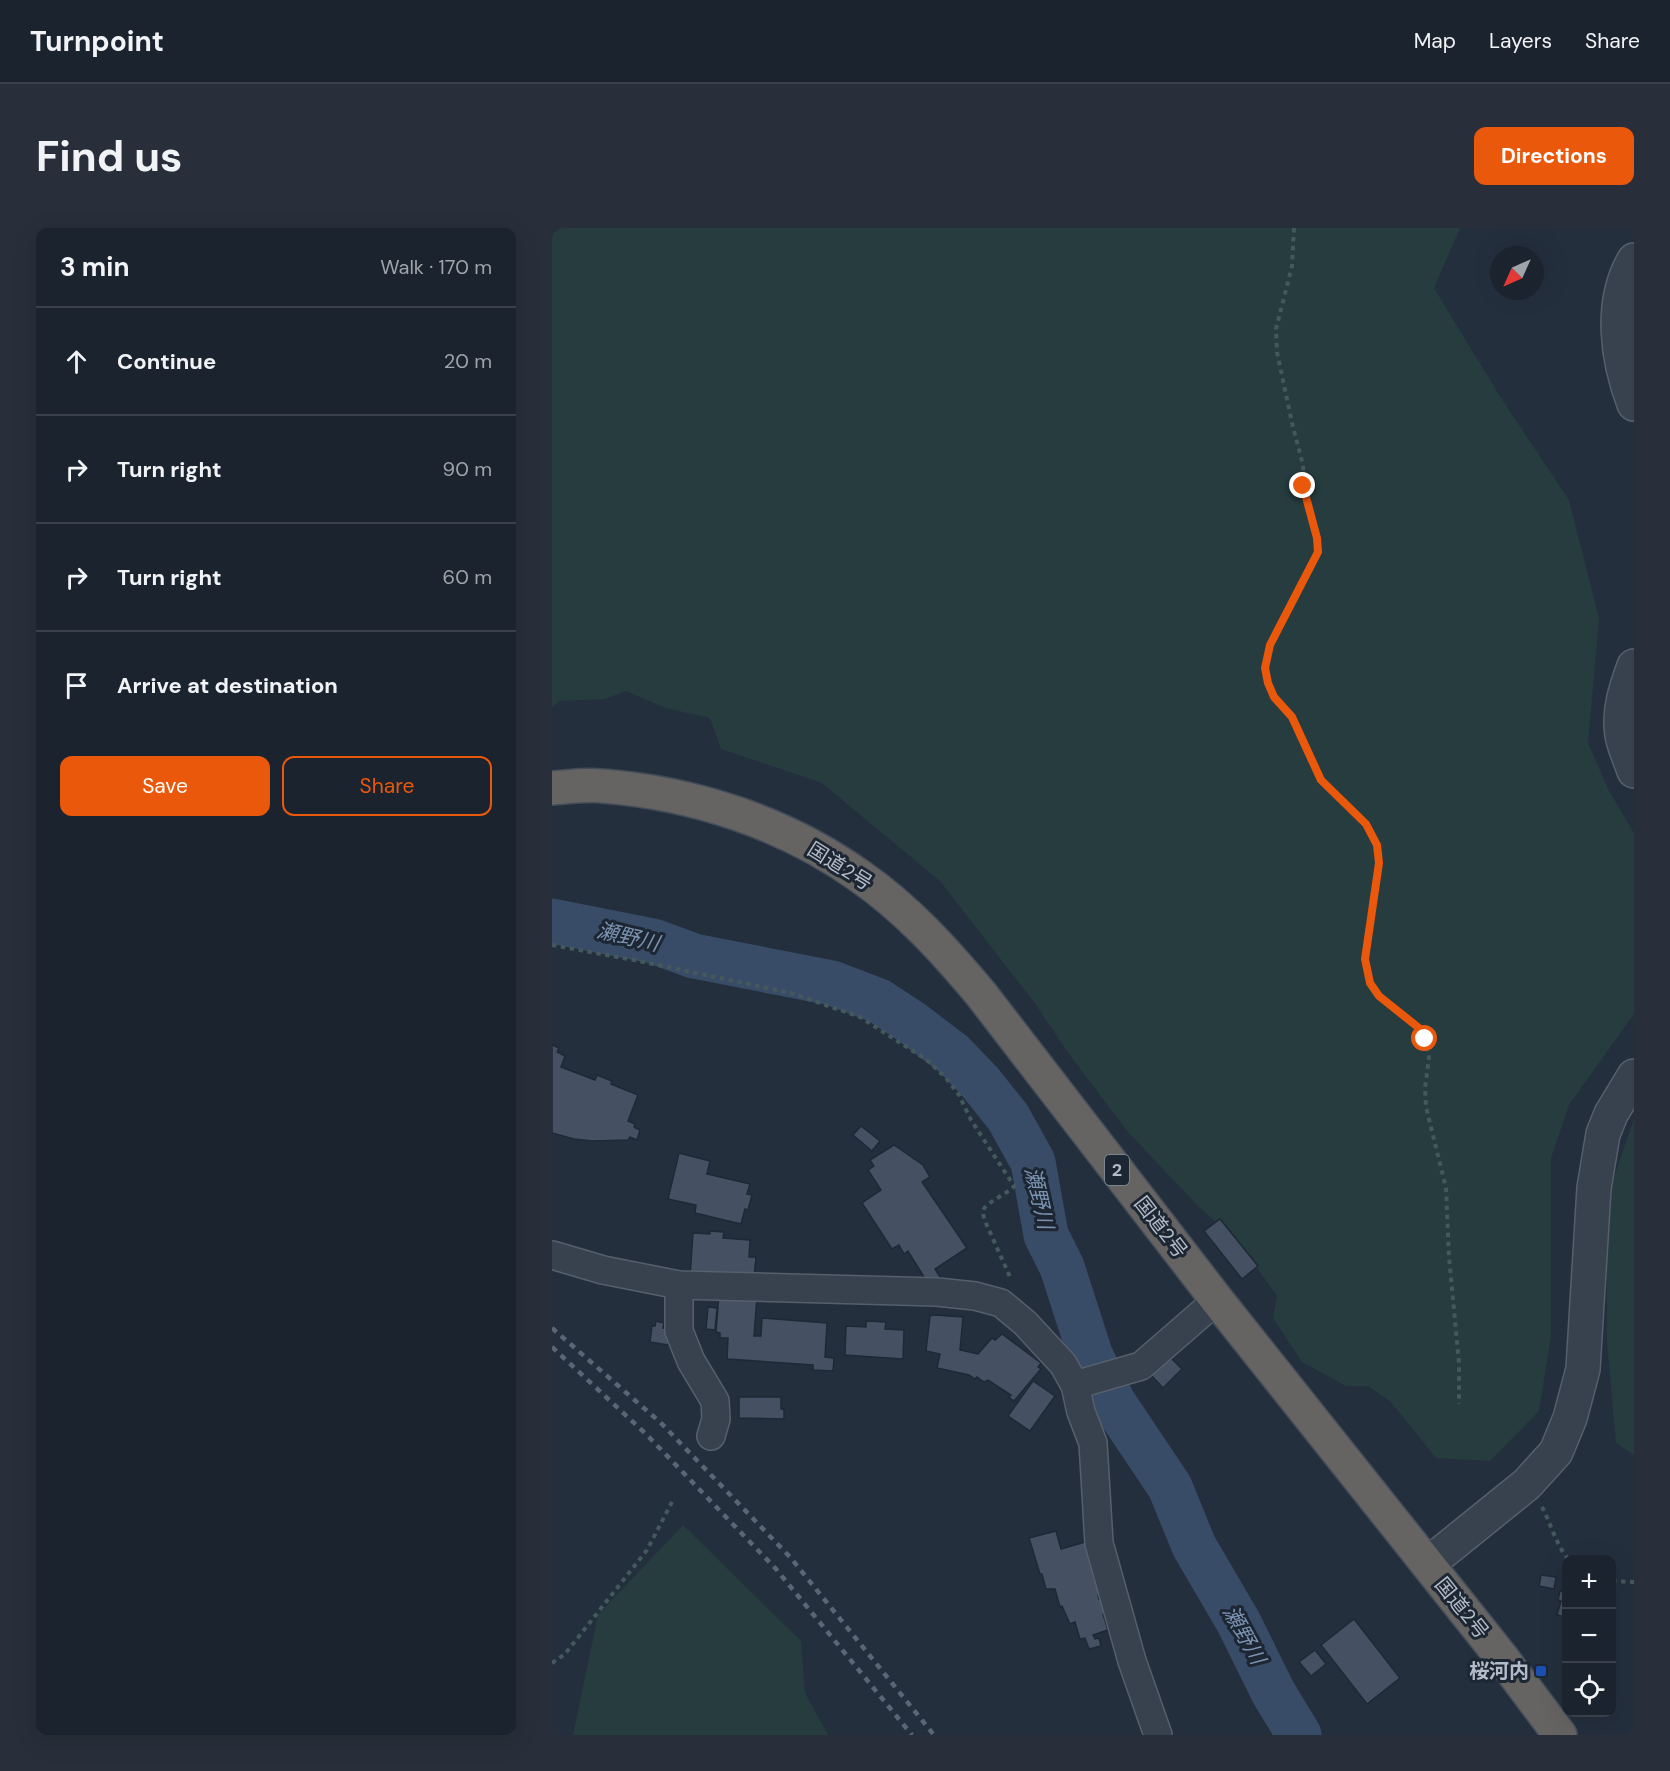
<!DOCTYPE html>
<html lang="en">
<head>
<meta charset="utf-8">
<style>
  :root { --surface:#1b232e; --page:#282f3a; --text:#f1f3f6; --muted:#a0a4aa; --line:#39404a; --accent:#ea580c }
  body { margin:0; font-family:"DM Sans","Noto Sans JP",sans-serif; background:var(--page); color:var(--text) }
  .controls { position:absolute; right:18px; bottom:18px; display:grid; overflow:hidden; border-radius:12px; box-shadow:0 6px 24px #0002 }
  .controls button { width:54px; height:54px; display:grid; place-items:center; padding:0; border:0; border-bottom:2px solid var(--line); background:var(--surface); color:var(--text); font:30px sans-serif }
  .compass { position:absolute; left:938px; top:18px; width:54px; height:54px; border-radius:50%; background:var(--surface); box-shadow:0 6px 24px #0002; rotate:225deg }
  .stop { position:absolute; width:18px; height:18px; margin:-14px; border:4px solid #ea580c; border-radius:50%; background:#fff }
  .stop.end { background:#ea580c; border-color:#fff; box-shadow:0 2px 6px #0008 }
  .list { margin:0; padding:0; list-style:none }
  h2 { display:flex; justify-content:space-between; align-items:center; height:78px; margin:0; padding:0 24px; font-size:26px }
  h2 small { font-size:20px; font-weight:400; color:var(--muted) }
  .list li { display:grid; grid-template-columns:39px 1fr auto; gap:18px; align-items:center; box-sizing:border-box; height:108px; padding:0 24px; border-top:2px solid var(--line) }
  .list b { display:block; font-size:22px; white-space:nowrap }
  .list em { font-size:20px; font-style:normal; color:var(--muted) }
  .actions { display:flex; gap:12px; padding:18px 24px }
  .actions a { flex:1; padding:14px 0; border:2px solid var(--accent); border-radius:12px; text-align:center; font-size:21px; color:var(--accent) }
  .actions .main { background:var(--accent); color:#fff }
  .icon { flex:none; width:33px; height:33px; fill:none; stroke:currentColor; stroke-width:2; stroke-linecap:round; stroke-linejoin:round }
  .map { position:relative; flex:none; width:1082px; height:1507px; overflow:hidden; border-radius:12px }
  header { display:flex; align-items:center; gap:36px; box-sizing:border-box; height:84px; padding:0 30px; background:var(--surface); border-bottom:2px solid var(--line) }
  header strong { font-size:28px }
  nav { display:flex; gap:33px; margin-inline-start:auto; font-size:21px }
  .intro { display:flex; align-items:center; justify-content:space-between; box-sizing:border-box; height:144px; padding:0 36px }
  h1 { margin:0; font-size:42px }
  .button { padding:15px 27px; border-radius:12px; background:var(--accent); color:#fff; font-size:21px; font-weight:700 }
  main { display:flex; gap:36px; padding:0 36px }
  aside { flex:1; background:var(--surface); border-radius:12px; box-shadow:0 6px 24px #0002 }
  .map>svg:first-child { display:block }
</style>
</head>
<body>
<header>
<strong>Turnpoint</strong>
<nav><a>Map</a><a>Layers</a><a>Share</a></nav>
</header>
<div class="intro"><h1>Find us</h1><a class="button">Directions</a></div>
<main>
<aside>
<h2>3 min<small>Walk · 170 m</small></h2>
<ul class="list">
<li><svg class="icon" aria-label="ahead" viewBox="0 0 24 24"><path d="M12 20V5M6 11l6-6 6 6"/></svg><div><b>Continue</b></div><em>20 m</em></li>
<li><svg class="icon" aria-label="right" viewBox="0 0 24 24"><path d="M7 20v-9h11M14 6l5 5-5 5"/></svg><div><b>Turn right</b></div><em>90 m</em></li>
<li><svg class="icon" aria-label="right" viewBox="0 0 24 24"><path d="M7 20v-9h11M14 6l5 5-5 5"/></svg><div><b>Turn right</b></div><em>60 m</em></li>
<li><svg class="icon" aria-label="arrive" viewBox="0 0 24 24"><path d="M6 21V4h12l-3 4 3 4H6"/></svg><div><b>Arrive at destination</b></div></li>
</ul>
<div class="actions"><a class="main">Save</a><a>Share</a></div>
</aside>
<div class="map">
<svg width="1082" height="1507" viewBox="0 0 1082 1507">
  <rect width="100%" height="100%" fill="#242f3e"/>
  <g fill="#263c3f">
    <polygon points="0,0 908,0 882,60 949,170 1017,272 1047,391 1036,515 1058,565 1082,605 1082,786 1017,877 999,930 999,1108 987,1183 938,1233 884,1230 839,1174 816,1158 794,1158 750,1134 721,1090 725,1068 688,1016 646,978 576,904 517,826 482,774 388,653 270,555 169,521 158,490 113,480 74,463 53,471 8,473 0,479"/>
    <polygon points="1082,891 1082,1227 1064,1215 1055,1114 1055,969"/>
    <polygon points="131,1297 249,1413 253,1465 276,1507 21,1507 46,1387"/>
  </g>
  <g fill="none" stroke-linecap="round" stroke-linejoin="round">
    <polyline stroke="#394c67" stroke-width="45" points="0,693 101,713 142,728 280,755 327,773 359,794 401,826 428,854 456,889 481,934 494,1007 510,1039 538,1126 561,1174 618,1259 642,1318 687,1395 721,1464 747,1507"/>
  </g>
  <g fill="#455162" stroke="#1f2835" stroke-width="1.5">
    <polygon points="0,817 7,820 5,824 13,828 9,839 43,852 45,847 60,853 59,856 86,867 76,893 83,896 82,899 88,902 85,912 78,909 76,912 40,913 22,911 0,905"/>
    <polygon points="309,898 328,913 320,923 301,907"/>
    <polygon points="342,917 371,937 378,949 370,954 415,1020 383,1041 388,1049 377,1057 356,1023 352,1026 347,1017 340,1021 310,975 329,962 316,942 322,938 318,932"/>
    <polygon points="127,925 158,933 155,946 198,956 195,966 200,967 196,982 193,981 189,996 143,985 144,977 116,971"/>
    <polygon points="668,991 706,1038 690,1051 652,1003"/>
    <polygon points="158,1003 172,1004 171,1010 198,1012 197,1029 204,1029 202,1050 138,1049 141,1005 158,1006"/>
    <polygon points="167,1066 205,1069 202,1108 209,1108 210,1090 275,1095 273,1129 282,1130 281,1143 261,1142 261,1137 175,1131 176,1110 168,1110 168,1105 164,1104"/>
    <polygon points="156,1079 165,1080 163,1102 154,1101"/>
    <polygon points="382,1087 411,1089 408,1122 426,1126 440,1110 443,1112 450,1106 489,1135 486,1139 489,1141 462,1173 457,1170 459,1167 436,1152 432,1154 425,1149 423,1151 417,1147 385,1140 388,1126 374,1123 378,1088"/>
    <polygon points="104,1093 112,1095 111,1100 119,1101 116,1117 98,1114 100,1098 103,1098"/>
    <polygon points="314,1093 334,1094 333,1101 352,1102 351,1131 293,1127 294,1098 314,1099"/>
    <polygon points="617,1128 630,1141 611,1160 599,1147"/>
    <polygon points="481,1153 503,1168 478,1203 456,1188"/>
    <polygon points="187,1169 229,1169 229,1181 232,1181 232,1191 187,1190"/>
    <polygon points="504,1303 509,1321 533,1314 548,1366 546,1367 547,1371 551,1370 555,1384 551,1386 556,1402 541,1407 543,1411 547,1410 549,1418 537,1421 533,1410 528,1411 523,1394 518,1396 510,1378 508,1379 503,1361 494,1361 490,1346 488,1346 477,1310"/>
    <polygon points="989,1347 1004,1349 1002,1361 987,1358"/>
    <polygon points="1008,1363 1014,1364 1014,1401 1011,1400 1014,1389 1005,1387 1009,1373 1006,1372"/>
    <polygon points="802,1391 848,1450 815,1476 769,1417"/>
    <polygon points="763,1422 774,1436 759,1448 747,1434"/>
  </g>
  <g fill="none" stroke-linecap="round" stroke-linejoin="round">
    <g stroke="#565f6c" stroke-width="30">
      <g id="minor">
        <polyline points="0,1027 51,1042 127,1057 385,1064 423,1068 449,1075 473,1095 511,1136 523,1157 529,1184 541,1215 547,1315 580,1433 606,1507"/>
        <polyline points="127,1057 127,1103 139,1133 163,1173 164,1191 159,1208"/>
        <polyline points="523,1157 589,1138 665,1072"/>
      </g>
    </g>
    <g stroke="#565f6c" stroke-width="36">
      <g id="tertiary">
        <path d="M1082,32c-25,43 -17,99 0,144"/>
        <path d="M1082,438c-8,22 -16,45 -12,69 2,12 8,24 12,36"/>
        <polyline points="876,1336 975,1256 1004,1224 1018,1190 1031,1141 1042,960 1051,906 1059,886 1082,848"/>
      </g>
    </g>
    <g stroke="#434c59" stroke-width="36">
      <path id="trunk" d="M0,560c16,-1 34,-4 50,-2 92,7 184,37 259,91 46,32 84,74 120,117l236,306 286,359 57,76"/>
    </g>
    <g stroke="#44595c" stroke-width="4" stroke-dasharray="4.5 4.5" stroke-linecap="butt">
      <polyline points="742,0 740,38 724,101 725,124 740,195 751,237 753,269 765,310 766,324 718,417 713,440 715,455 722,469 740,489 769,552 814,595 825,617 827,635 813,731 818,755 827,768 867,800 873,811 877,829 873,860 874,879 894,960 897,1029 907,1135 907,1176"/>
      <path d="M0,717l87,16 152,32 69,24 67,43 19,18 13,17 12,25 43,66c-6,8 -30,17 -31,25 0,3 1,7 2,10l26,58"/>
      <path d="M990,1279c9,17 14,38 27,53"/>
      <polyline points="1060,1353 1082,1354"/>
      <polyline points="0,1435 13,1426 95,1322 121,1272"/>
    </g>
    <use href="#minor" stroke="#38414e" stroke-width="27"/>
    <use href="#tertiary" stroke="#38414e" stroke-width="33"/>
    <use href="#trunk" stroke="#656462" stroke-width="33"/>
    <g stroke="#5a6575" stroke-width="4.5" stroke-dasharray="6 6" stroke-linecap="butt">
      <polyline points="0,1100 109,1195 238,1329 382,1507"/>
      <polyline points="0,1119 94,1206 224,1341 360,1507"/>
    </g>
  </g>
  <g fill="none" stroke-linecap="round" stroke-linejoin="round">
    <polyline stroke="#ea580c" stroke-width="8" points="751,258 765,310 766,324 718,417 713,440 716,455 722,469 740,489 769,552 814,596 825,617 827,635 813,731 818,755 827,768 867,800 873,811"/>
  </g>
  <rect fill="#1a4fb4" stroke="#1d2633" stroke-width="2" x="983" y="1437" width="12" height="12" rx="3"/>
  <g text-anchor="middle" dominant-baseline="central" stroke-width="6" stroke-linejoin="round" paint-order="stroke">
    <rect fill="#1d2633" stroke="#878f9c" stroke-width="1.5" x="553" y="927" width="24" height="30" rx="4.5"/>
    <g font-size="18" font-weight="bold" fill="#b4bcc9">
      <text x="565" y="942">2</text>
    </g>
    <g font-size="20" fill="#b4bcc9" stroke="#1d2633">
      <text transform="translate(288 638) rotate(32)">国道2号</text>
      <text transform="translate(609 999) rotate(52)">国道2号</text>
      <text transform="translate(910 1380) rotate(51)">国道2号</text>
    </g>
    <g font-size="20" font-weight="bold" fill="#b4bcc9" stroke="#1d2633" text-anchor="end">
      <text x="977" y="1443">桜河内</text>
    </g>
    <g font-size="21" font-style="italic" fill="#7c92b1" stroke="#1d2633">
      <text transform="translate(76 709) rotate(13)">瀬野川</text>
      <text transform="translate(487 970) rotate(77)">瀬野川</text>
      <text transform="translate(692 1407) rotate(61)">瀬野川</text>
    </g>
  </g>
</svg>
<div class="controls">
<button>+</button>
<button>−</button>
<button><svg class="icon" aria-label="locate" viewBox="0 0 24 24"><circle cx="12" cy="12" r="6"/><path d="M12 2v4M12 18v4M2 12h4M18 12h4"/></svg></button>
</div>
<svg class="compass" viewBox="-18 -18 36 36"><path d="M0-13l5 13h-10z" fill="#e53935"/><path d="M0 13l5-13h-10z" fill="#a0a4aa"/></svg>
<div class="stop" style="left:873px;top:811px"></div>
<div class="stop end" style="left:751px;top:258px"></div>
</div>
</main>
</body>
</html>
